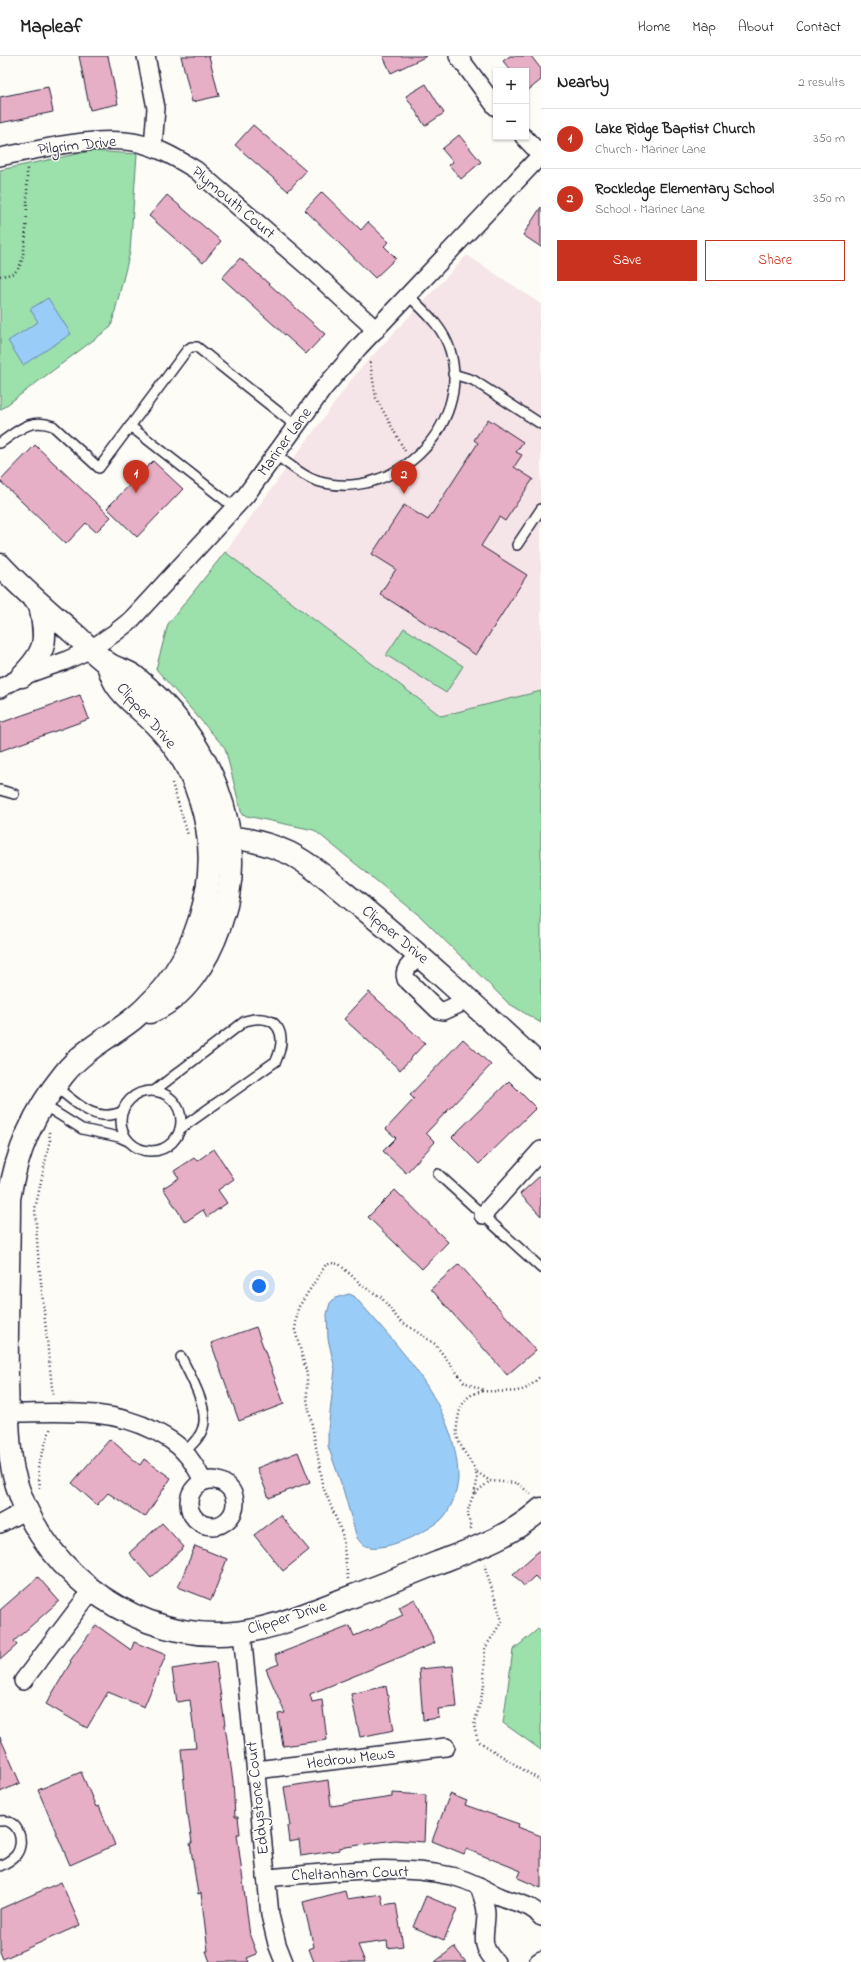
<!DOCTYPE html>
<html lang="en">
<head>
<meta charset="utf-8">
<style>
  :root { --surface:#fff; --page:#f6f6f6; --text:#222; --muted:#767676; --line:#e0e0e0; --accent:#c8321e }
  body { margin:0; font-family:"Indie Flower",sans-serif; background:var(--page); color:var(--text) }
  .controls { position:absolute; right:12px; top:12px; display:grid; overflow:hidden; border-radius:0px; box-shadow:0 1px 3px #0004 }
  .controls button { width:36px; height:36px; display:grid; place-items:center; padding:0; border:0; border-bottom:1px solid var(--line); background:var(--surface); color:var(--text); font:20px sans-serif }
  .you { position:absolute; left:259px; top:1230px; width:14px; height:14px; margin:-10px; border:3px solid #fff; border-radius:50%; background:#1a73e8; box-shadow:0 0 0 6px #1a73e833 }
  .badge { display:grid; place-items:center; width:26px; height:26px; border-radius:50%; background:var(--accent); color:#fff; font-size:13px; font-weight:700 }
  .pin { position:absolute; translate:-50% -33px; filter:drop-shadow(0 1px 2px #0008) }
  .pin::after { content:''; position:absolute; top:21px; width:14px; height:12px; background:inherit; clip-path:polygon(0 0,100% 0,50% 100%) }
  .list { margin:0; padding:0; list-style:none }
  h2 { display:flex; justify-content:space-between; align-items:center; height:52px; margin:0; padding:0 16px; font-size:17px }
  h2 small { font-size:13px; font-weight:400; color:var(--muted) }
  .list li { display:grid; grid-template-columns:26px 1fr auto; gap:12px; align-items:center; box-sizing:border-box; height:60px; padding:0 16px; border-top:1px solid var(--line) }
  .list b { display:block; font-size:15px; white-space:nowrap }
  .list p { margin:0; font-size:13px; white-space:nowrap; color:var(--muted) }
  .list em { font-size:13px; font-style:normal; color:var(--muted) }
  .actions { display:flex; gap:8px; padding:12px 16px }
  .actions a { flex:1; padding:9px 0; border:1px solid var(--accent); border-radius:0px; text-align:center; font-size:14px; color:var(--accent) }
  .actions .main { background:var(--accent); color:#fff }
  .map { position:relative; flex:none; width:541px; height:1906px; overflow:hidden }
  header { display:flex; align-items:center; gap:24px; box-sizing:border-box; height:56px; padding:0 20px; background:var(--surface); border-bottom:1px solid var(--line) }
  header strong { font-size:19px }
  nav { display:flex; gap:22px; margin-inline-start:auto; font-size:14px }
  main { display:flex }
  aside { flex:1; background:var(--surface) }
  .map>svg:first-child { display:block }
</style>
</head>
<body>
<header>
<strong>Mapleaf</strong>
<nav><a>Home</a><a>Map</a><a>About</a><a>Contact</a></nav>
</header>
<main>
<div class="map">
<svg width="541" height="1906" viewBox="0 0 541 1906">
  <rect width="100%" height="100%" fill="#fdfcf7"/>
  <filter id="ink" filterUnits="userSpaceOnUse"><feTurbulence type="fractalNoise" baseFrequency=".025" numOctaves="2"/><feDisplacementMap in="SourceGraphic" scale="8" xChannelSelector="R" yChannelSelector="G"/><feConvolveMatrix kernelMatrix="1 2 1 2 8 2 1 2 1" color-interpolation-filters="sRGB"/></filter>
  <g filter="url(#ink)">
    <polygon fill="#f6e5e8" points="467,199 541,248 541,635 441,660 225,496 358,315"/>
    <g fill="#9ce0ab" stroke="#5f8173">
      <polygon points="91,95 137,98 130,196 111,271 0,354 0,114"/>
      <polygon points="225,496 441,660 541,635 541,967 508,947 421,861 314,774 242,759 225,692 156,613 168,568"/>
      <polygon points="404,572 463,610 446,637 386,599"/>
      <polygon points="538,1573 541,1576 541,1694 503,1667 513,1594"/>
    </g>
    <g fill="#99ccf7" stroke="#6988ac">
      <polygon points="48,242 71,278 23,309 8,285 38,266 30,253"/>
      <path d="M349,1238l5,2c44,50 104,111 104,183 -1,14 -7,31 -17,41 -14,12 -58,33 -75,26 -5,-1 -6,-5 -9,-8l-14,-49 -15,-43v-16l7,-61 -7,-30 -1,-25 3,-11 5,-5z"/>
    </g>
    <g fill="#e7afc5" stroke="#22223b">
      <polygon points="79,0 108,0 118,48 90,54"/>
      <polygon points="181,0 209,0 219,40 192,46"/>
      <polygon points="383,0 427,0 391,17"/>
      <polygon points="510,0 531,0 541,13 541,24 526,36 526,15 511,15 503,5"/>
      <polygon points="426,28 444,57 425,70 406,40"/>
      <polygon points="48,31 53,56 0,67 0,41"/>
      <polygon points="253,69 306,115 288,135 235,89"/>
      <polygon points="459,79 481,106 461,123 449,109 453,106 442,93"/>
      <polygon points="322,136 361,174 368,166 389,186 384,190 396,202 375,222 305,154"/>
      <polygon points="167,139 221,185 203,207 149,160"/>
      <polygon points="541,151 541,191 523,179"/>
      <polygon points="240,202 325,278 306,298 222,222"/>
      <polygon points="488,363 523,386 516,396 522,399 514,411 533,423 505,465 499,461 481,490 527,519 476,599 380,538 396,513 372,498 404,449 428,464 478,387 474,384"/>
      <polygon points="35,389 111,461 96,476 86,467 66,488 0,425"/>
      <polygon points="153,405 183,433 137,481 107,452"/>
      <polygon points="80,639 89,663 0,695 0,667"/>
      <polygon points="369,936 425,987 400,1014 344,963"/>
      <polygon points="463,983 491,1009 426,1077 435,1086 406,1117 383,1095 396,1082 386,1073 414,1043 410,1039"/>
      <polygon points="509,1025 536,1052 479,1108 452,1081"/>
      <polygon points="214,1093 234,1123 218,1134 227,1147 207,1161 203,1154 185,1166 163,1132 179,1122 174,1115 194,1102 197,1105"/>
      <polygon points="541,1119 541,1160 520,1138"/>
      <polygon points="395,1134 448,1186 422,1213 368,1161"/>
      <polygon points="459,1208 536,1294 507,1319 431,1233"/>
      <polygon points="256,1271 284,1348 239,1365 211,1287"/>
      <polygon points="110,1383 140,1409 144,1403 171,1422 145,1461 108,1437 97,1449 72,1427"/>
      <polygon points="298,1396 310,1426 269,1442 257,1412"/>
      <polygon points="280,1459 309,1494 283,1515 254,1479"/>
      <polygon points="162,1467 184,1491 151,1522 129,1497"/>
      <polygon points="195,1490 227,1503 211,1544 178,1531"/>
      <polygon points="541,1493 541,1527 535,1520 524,1530 513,1518"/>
      <polygon points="38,1521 59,1545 14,1585 17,1589 0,1604 0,1554"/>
      <polygon points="415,1543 435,1587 310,1638 312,1646 322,1644 327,1684 283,1690 278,1658 285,1657 266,1613 279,1608 275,1599 350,1570 354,1580 369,1574 369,1575 403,1559 399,1551"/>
      <polygon points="96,1569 131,1594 134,1586 166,1599 144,1651 108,1636 87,1672 46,1648 71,1606 70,1605"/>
      <polygon points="216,1606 233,1725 235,1761 238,1761 240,1778 237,1778 250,1880 257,1898 247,1902 249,1906 210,1906 206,1895 208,1895 201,1837 198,1838 190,1787 192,1787 188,1759 187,1759 181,1693 196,1692 190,1644 177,1646 172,1613"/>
      <polygon points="453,1610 457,1651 438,1653 439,1662 423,1664 419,1613"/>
      <polygon points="386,1630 394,1674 360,1681 351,1638"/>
      <polygon points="0,1681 20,1727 0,1736"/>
      <polygon points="81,1716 96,1751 99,1750 115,1789 70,1809 38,1734"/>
      <polygon points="328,1724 331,1750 392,1741 392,1737 426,1739 424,1786 394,1784 339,1792 339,1794 301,1800 299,1784 289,1786 287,1770 290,1770 284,1731"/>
      <polygon points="450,1738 467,1745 465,1749 519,1768 518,1771 541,1780 541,1832 518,1822 521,1815 509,1810 466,1793 464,1798 432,1785"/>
      <polygon points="61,1826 80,1869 3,1903 0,1896 0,1853"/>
      <polygon points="345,1835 347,1843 381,1838 383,1849 396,1847 403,1890 388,1892 387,1885 358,1889 365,1906 314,1906 309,1893 314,1891 303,1846"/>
      <polygon points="426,1840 457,1853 444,1884 413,1871"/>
      <polygon points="454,1891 466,1906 435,1906"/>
    </g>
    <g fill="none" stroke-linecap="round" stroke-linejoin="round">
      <g stroke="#22223b" stroke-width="12">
        <g id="lane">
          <polyline points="453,318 473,324 541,368"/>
          <polyline points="130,370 235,452"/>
          <path d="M0,387c18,-12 30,-26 53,-17l46,42 88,-118 4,-3h6l99,79"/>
          <path d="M276,399c13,9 26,21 41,26 75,23 156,-54 133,-131 -7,-23 -25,-38 -42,-55"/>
          <polyline points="517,489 541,453"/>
          <polyline points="0,734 14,738"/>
          <path d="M55,1030c20,16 41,39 68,25"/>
          <circle cx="151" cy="1065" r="30"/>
          <path d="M154,1035l91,-70c33,-9 43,12 31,40l-96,68"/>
          <polyline points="42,1048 82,1073 119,1081 128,1085"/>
          <polyline points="438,1118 541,1212"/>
          <path d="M181,1301c9,18 30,54 21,73 -3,9 -11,15 -17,22"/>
          <path d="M0,1765c18,-3 26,21 16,34 -4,5 -10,8 -16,11"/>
        </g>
      </g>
      <g stroke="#22223b" stroke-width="20">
        <g id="street">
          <polyline points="146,0 156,52 153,91"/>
          <polyline points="458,0 496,51"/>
          <polyline points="524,81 541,99"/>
          <path d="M0,101c40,-8 84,-19 125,-16 26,2 50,16 71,29l111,96 69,64"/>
          <path d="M0,633c20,-14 43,-20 65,-28 25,-10 46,-24 66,-41l115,-125 77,-106 36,-42 182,-192"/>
          <path d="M420,900c-7,7 -18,12 -14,23l32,31 6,1 24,-11"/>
          <polyline points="483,1159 541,1094"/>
          <path d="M8,1357c50,0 101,-6 147,18 11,6 22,12 30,22 8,8 13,18 18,28"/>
          <circle cx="212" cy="1447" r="23"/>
          <polyline points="0,1468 26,1454"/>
          <polyline points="242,1577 270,1859 277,1888 284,1906"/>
          <polyline points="23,1625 92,1534"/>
          <polyline points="256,1714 446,1691"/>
          <path d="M266,1822c61,-5 125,-15 185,-2 18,3 33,14 50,21 14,6 31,7 40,20"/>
          <path d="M479,1830c2,8 7,18 7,27 0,21 -8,32 10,49"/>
          <polyline points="538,1906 541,1904"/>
        </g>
      </g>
      <g stroke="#22223b" stroke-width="25">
        <g id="secondary">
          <path d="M0,509c22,24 47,45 71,66 12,10 23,23 36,32 8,6 19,7 27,13 73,59 119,156 86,249 -12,35 -35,73 -70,87"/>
          <path d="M107,607c3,7 5,15 9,21 9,15 26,26 38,39 21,21 37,47 46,76 26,78 -3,167 -67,220 -24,19 -49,30 -69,55 -30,37 -48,78 -55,125 0,60 -3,121 -2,181 1,30 0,61 6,91 21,91 111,164 205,163 42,0 83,-18 122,-33 32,-12 65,-25 97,-38 36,-14 75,-27 104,-54"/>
          <path d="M22,620c27,-27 24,-37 18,-72"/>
          <path d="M215,781c26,0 50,5 74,16 27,14 51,37 75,56 61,50 119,104 177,158"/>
        </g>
      </g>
      <g stroke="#22223b" stroke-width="2.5" stroke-dasharray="1 3" stroke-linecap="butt">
        <path d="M0,220c6,-1 13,-1 17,-6 12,-12 10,-84 10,-103"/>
        <polyline points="370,306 376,342 405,395"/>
        <polyline points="172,727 188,779"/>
        <polyline points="49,1076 50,1084 35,1153 38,1198 53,1341"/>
        <polyline points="477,1416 490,1425 517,1427 531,1438"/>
        <polyline points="40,1432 38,1410 51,1371"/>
        <polyline points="475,1437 490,1425"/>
        <path d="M471,1473c-1,-5 -3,-12 -3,-18 2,-12 12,-25 8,-38 -4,-12 -16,-24 -19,-38 -1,-7 1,-18 3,-25 12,-32 43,-11 67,-22 5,-3 10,-9 14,-12"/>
        <polyline points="484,1508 502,1565 485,1592 484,1630 474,1670 478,1685 541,1725"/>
        <polyline points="348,1523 342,1477 324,1433 307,1343 307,1318 295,1274 298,1252 325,1210 331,1207 339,1208 364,1231 381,1241 399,1264 435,1288 464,1326 483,1334"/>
      </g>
      <use href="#lane" stroke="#fdfcf7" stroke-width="9"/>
      <use href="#street" stroke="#fdfcf7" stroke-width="17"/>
      <use href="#secondary" stroke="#fdfcf7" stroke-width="22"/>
    </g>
  </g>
  <g text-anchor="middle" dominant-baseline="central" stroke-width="3" stroke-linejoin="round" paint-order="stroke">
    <g font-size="16" fill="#22223b" stroke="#fdfcf7">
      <text transform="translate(77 90) rotate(-6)">Pilgrim Drive</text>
      <text transform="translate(233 147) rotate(40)">Plymouth Court</text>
      <text transform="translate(285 386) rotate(-54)">Mariner Lane</text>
      <text transform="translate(146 660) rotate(49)">Clipper Drive</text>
      <text transform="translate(395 879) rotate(40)">Clipper Drive</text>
      <text transform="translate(287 1562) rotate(-17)">Clipper Drive</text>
      <text transform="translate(351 1703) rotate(-7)">Hedrow Mews</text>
      <text transform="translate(258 1742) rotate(-96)">Eddystone Court</text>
      <text transform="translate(350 1818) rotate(-2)">Cheltanham Court</text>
    </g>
  </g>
</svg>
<div class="controls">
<button>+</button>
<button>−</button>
</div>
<div class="you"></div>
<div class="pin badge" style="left:136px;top:437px">1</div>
<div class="pin badge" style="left:404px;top:438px">2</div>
</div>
<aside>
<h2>Nearby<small>2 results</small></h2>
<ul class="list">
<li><span class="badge">1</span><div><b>Lake Ridge Baptist Church</b><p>Church · Mariner Lane</p></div><em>350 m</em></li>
<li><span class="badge">2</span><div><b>Rockledge Elementary School</b><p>School · Mariner Lane</p></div><em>350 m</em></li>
</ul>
<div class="actions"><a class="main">Save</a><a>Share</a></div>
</aside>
</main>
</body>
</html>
